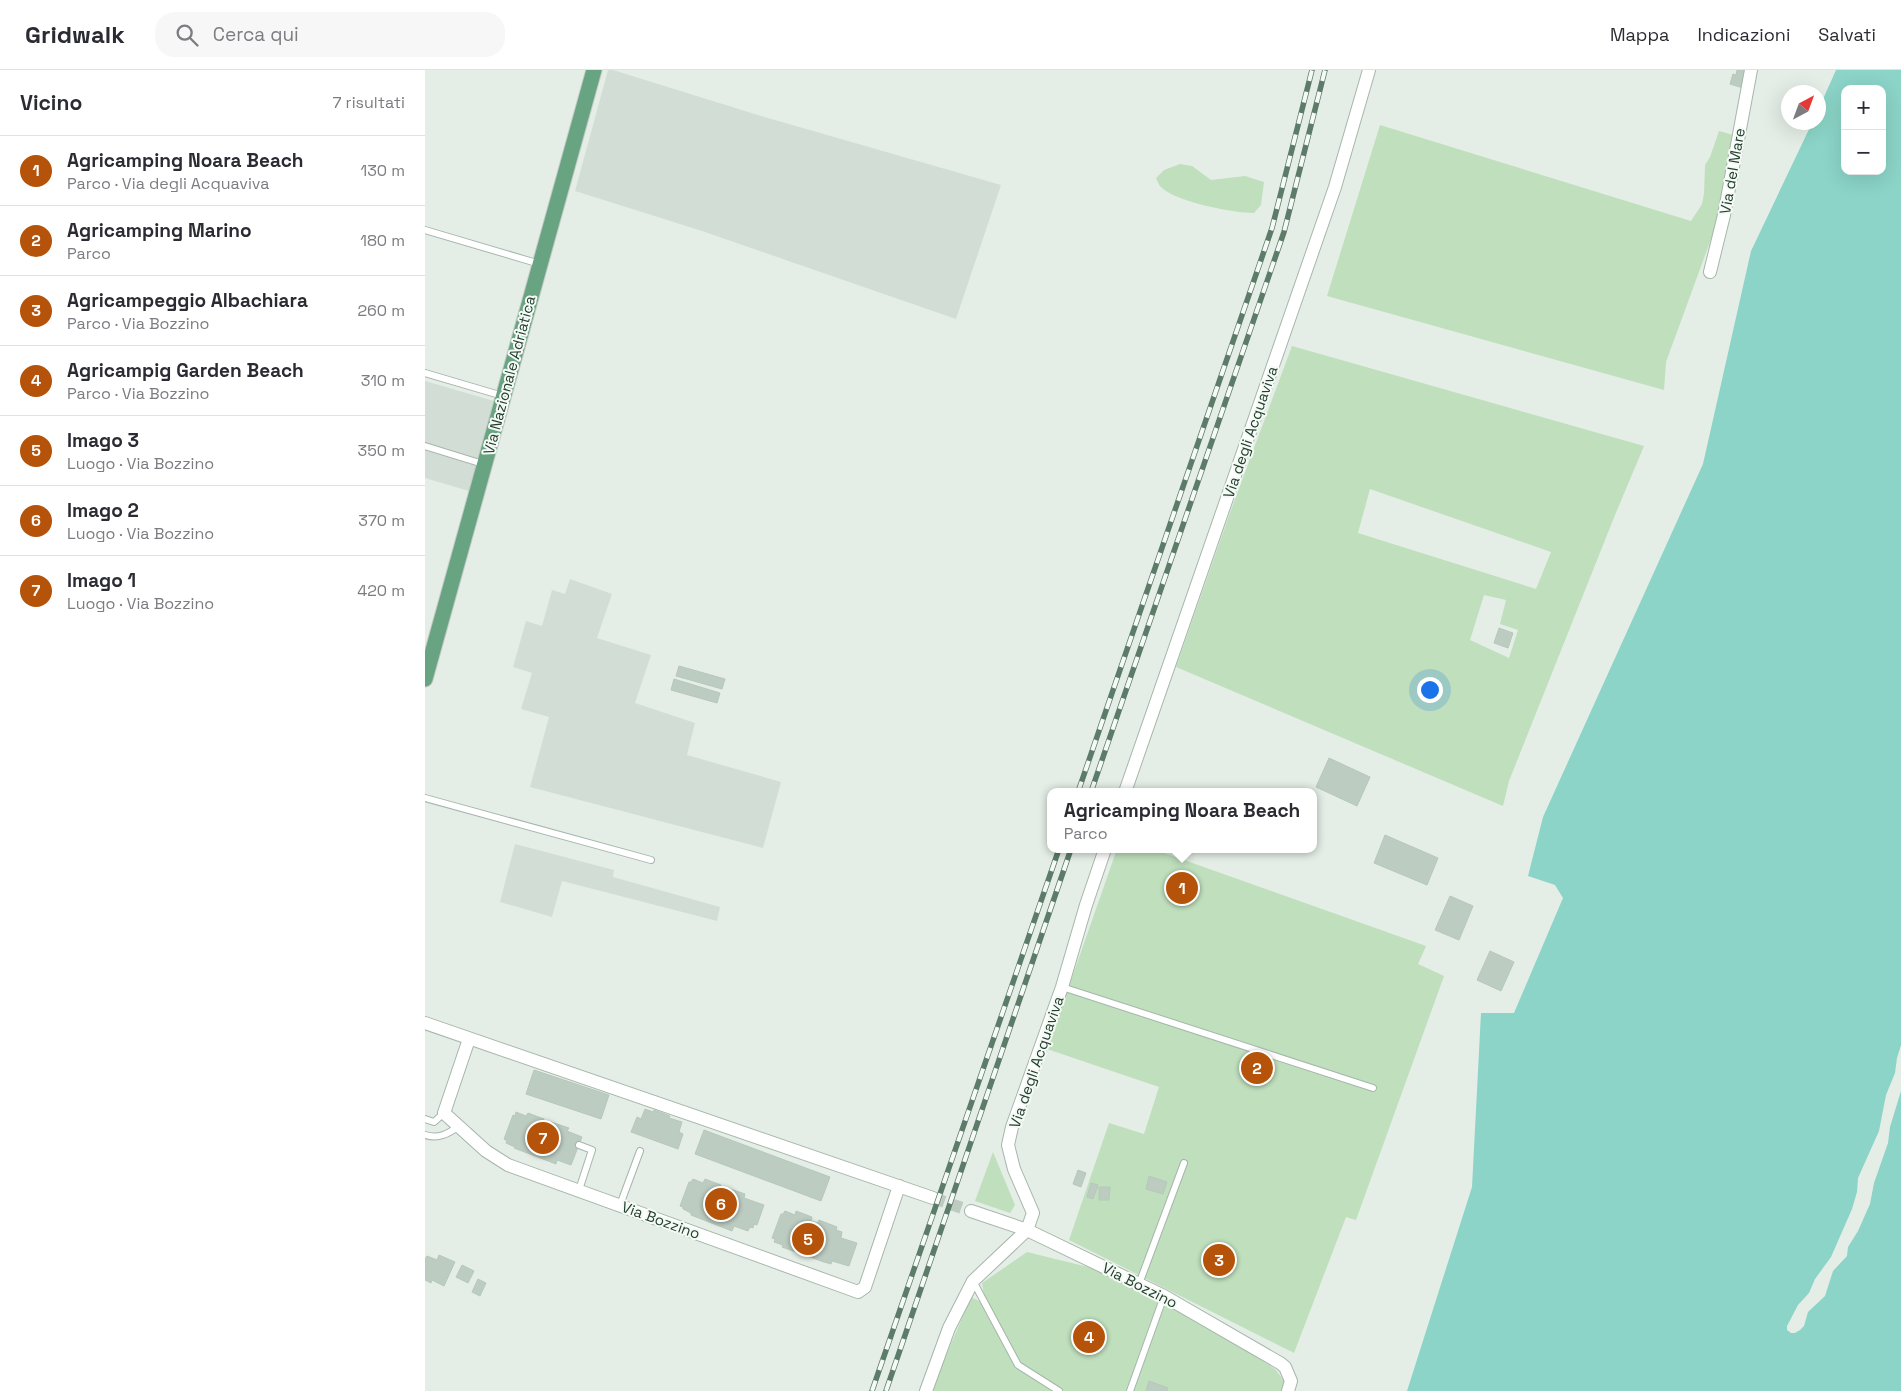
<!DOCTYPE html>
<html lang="it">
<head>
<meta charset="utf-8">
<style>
  :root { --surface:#fff; --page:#f7f7f7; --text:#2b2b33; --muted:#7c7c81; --line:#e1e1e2; --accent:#b45309 }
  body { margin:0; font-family:"Space Grotesk",sans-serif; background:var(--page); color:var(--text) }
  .controls { position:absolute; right:15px; top:15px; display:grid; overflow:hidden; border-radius:10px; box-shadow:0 5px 20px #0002 }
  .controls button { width:45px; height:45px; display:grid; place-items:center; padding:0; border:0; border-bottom:1px solid var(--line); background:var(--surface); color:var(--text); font:25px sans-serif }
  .compass { position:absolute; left:1356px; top:15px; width:45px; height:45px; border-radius:50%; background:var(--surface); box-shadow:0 5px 20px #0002; rotate:41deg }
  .you { position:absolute; left:1004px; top:619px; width:18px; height:18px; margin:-12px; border:4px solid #fff; border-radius:50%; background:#1a73e8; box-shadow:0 0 0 8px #1a73e833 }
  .badge { display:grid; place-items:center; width:32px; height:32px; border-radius:50%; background:var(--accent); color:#fff; font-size:16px; font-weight:700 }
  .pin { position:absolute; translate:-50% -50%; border:2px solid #fff; box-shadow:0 1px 5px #0006 }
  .popup { position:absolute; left:622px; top:718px; width:270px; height:65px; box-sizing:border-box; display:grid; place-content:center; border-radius:10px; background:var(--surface); filter:drop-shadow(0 1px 4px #0005); font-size:16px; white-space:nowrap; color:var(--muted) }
  .popup b { font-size:19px; color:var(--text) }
  .popup::after { content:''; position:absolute; left:50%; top:100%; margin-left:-10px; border:10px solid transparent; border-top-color:var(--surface) }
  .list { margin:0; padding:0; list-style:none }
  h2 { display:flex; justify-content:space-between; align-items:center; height:65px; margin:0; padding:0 20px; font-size:21px }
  h2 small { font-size:16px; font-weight:400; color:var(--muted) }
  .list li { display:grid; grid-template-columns:32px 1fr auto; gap:15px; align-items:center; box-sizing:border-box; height:70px; padding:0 20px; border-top:1px solid var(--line) }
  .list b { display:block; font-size:19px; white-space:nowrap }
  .list p { margin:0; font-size:16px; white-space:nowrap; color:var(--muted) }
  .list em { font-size:16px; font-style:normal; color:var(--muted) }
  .icon { flex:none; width:28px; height:28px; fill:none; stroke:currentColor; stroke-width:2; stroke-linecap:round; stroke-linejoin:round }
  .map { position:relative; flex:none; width:1476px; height:1321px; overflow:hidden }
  header { display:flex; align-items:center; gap:30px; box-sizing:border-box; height:70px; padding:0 25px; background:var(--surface); border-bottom:1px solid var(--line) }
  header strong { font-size:24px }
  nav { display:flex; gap:28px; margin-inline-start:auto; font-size:18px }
  .search { width:350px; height:45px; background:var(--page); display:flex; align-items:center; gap:12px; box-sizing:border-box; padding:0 18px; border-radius:20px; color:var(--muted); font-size:19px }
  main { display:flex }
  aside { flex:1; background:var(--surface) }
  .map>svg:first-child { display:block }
</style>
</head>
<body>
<header>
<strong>Gridwalk</strong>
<div class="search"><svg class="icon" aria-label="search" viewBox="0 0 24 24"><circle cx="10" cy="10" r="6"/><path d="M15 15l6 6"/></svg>Cerca qui</div>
<nav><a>Mappa</a><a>Indicazioni</a><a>Salvati</a></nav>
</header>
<main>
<aside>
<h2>Vicino<small>7 risultati</small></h2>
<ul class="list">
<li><span class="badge">1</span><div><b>Agricamping Noara Beach</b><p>Parco · Via degli Acquaviva</p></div><em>130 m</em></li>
<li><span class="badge">2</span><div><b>Agricamping Marino</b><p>Parco</p></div><em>180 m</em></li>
<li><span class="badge">3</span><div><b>Agricampeggio Albachiara</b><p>Parco · Via Bozzino</p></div><em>260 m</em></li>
<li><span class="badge">4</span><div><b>Agricampig Garden Beach</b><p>Parco · Via Bozzino</p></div><em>310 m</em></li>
<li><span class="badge">5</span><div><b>Imago 3</b><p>Luogo · Via Bozzino</p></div><em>350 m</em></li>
<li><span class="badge">6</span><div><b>Imago 2</b><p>Luogo · Via Bozzino</p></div><em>370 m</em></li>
<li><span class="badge">7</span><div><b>Imago 1</b><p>Luogo · Via Bozzino</p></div><em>420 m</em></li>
</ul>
</aside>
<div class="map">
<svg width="1476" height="1321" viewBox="0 0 1476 1321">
  <rect width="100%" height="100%" fill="#e4eee6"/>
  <g fill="#d2ded5">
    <polygon points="183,0 188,0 333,45 576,115 531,249 277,161 150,121"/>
    <polygon points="0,311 69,331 44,421 0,408"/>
    <polygon points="145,509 187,524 172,568 226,585 210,633 270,653 262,685 356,712 338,778 105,717 124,647 96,639 107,603 88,597 101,551 117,556 127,520 140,524"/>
    <polygon points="90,774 189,800 188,807 295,837 292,851 137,811 127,847 75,832"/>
  </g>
  <g fill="#bfdfbd" fill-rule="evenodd">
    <polygon points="955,55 1266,151 1277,134 1279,124 1280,95 1285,87 1294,61 1312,66 1290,158 1241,292 1239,320 902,226"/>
    <path d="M755,94l12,2 19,14 34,-4 19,6 -3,23 -7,8c-21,0 -77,-11 -92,-25 -3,-2 -4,-6 -6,-10l8,-8z"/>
    <path d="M867,276l352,100 -29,69 -106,266 -6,25 -327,-139 55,-157zM945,419l181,63 -15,37 -178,-56zM1059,525l22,5 -6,24 18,6 -9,28 -39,-18z"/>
    <polygon points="692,779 728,779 1001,876 993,894 1019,906 931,1150 921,1147 869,1283 644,1170 684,1053 719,1064 734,1017 622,979"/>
    <polygon points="568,1082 590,1135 585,1143 550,1131"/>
    <polygon points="602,1182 671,1199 753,1238 850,1299 860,1312 856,1321 508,1321 517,1295 546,1227 554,1231 559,1226 557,1213"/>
  </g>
  <path fill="#8bd4c7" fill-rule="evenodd" d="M1411,0h65v1321h-494l65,-204 9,-174h33l49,-115 -8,-13 -27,-9 15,-59 160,-353 48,-213 61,-128 7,-1v-14zM1420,19h37v82h-37z"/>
  <polygon fill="#e4eee6" points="1476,975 1476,1021 1465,1057 1463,1073 1449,1113 1445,1134 1433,1161 1423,1177 1422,1186 1408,1201 1400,1226 1383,1242 1379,1256 1375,1260 1370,1263 1366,1263 1362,1260 1362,1256 1373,1235 1384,1223 1390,1209 1406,1187 1427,1139 1432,1122 1433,1108 1454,1061 1461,1025 1470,1003 1472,988"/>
  <g fill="#bcccc1" stroke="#b6c8bb">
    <polygon points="1312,0 1323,0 1318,18 1305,14 1308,4 1311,5"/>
    <polygon points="1074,558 1088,563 1083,578 1069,573"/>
    <polygon points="254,596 300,609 297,619 251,606"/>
    <polygon points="249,609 295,623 292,633 246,620"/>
    <polygon points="904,688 945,707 932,736 891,717"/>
    <polygon points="960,765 1013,788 1002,815 949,793"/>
    <polygon points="1025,826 1048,836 1034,870 1010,860"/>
    <polygon points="1065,881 1089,892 1076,921 1052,910"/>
    <polygon points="109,1000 184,1025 176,1049 101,1024"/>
    <polygon points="220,1039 228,1042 229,1040 245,1046 244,1048 257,1052 254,1062 258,1064 253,1079 206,1062 212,1047 216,1049"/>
    <polygon points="91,1042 101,1046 103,1043 119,1049 118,1052 125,1055 126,1052 144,1058 142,1061 157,1067 146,1095 132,1090 131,1094 89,1078 90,1077 81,1073 82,1071 79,1069 88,1045 90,1046"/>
    <polygon points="279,1060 405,1107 396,1131 270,1084"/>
    <polygon points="653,1100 661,1103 656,1117 648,1114"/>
    <polygon points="724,1106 742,1112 738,1124 721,1119"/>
    <polygon points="268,1109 278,1113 280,1109 296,1115 294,1119 301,1121 303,1118 320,1124 319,1128 339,1135 332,1155 329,1154 328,1158 325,1157 323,1161 309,1156 307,1161 266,1145 266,1143 258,1139 258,1137 255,1136 264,1112 266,1112"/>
    <polygon points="666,1113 673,1115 668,1129 662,1127"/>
    <polygon points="674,1117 685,1117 684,1130 674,1130"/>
    <polygon points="360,1141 370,1145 371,1141 387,1147 386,1151 393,1153 394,1150 412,1157 411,1160 417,1162 416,1168 432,1173 424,1196 407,1191 406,1194 399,1192 357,1177 358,1175 349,1172 350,1169 347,1168 356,1144 358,1144"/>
    <polygon points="14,1185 30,1192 19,1216 7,1210 6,1213 0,1210 0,1189 2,1186 12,1190"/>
    <polygon points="37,1195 49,1201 43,1213 31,1207"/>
    <polygon points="53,1209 61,1213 55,1226 47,1222"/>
    <polygon points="724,1311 743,1318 742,1321 721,1321"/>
  </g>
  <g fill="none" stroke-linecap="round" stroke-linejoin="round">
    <polyline stroke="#bdcbc1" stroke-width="12" stroke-dasharray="12 6" stroke-linecap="butt" points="508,1128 546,1141"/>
    <g stroke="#a6b6ab" stroke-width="8">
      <g id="lane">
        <polyline points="0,160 115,194"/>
        <polyline points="0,303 78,326"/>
        <polyline points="0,376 58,394"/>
        <polyline points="0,728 226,790"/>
        <polyline points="637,917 948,1018"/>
        <polyline points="0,1049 9,1052 19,1043"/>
        <path d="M0,1065c14,4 23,-1 34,-9"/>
        <polyline points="154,1075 167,1080 154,1120"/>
        <polyline points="195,1135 215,1081"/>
        <polyline points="548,1211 593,1295 634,1321"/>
        <polyline points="714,1214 759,1093"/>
        <polyline points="705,1321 739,1226"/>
      </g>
    </g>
    <g stroke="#a6b6ab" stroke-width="14">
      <g id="street">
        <polyline points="1285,202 1299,145 1326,0"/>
        <polyline points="700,722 910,117 944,0"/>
        <polyline points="0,953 508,1128"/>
        <polyline points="44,969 19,1043 61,1081 83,1095 433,1222 440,1217 474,1116"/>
        <polyline points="546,1141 602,1160 739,1226 855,1293 860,1297 866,1311 863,1321"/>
        <polyline points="501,1321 524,1258 548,1211 602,1160 608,1143 589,1099 583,1075 587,1057 637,917 661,835 680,779"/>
      </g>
    </g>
    <g stroke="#c1cac4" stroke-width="17">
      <polyline id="primary" points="0,609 169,0"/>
    </g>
    <use href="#lane" stroke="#fff" stroke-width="6"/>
    <use href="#street" stroke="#fff" stroke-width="12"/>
    <use href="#primary" stroke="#68a481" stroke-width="15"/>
    <g stroke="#5d7b69" stroke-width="5.5">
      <g id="rail">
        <polyline points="653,722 847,158 887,0"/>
        <polyline points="666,722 859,162 900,0"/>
        <polyline points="447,1321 634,779"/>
        <polyline points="461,1321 646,779"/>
      </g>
    </g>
    <use href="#rail" stroke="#f5faf6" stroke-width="4" stroke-dasharray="11" stroke-linecap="butt"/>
  </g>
  <g text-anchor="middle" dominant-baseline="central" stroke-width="4" stroke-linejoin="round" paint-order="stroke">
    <g font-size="15" fill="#23402e" stroke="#f5faf6">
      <text transform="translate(1307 101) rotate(-80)">Via del Mare</text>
      <text transform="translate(84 305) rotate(-75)">Via Nazionale Adriatica</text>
      <text transform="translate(825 362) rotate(-71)">Via degli Acquaviva</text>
      <text transform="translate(611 992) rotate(-71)">Via degli Acquaviva</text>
      <text transform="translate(236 1150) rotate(20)">Via Bozzino</text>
      <text transform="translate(715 1215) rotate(27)">Via Bozzino</text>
    </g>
  </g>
</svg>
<div class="controls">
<button>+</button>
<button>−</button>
</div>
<svg class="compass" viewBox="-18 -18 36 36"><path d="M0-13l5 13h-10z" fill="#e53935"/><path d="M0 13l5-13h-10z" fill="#7c7c81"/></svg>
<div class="you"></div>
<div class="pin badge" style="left:757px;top:818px">1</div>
<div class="popup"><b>Agricamping Noara Beach</b>Parco</div>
<div class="pin badge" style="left:832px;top:998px">2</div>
<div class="pin badge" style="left:794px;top:1190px">3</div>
<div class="pin badge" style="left:664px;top:1267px">4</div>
<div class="pin badge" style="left:383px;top:1169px">5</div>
<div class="pin badge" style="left:296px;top:1134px">6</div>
<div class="pin badge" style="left:118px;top:1068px">7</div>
</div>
</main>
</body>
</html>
